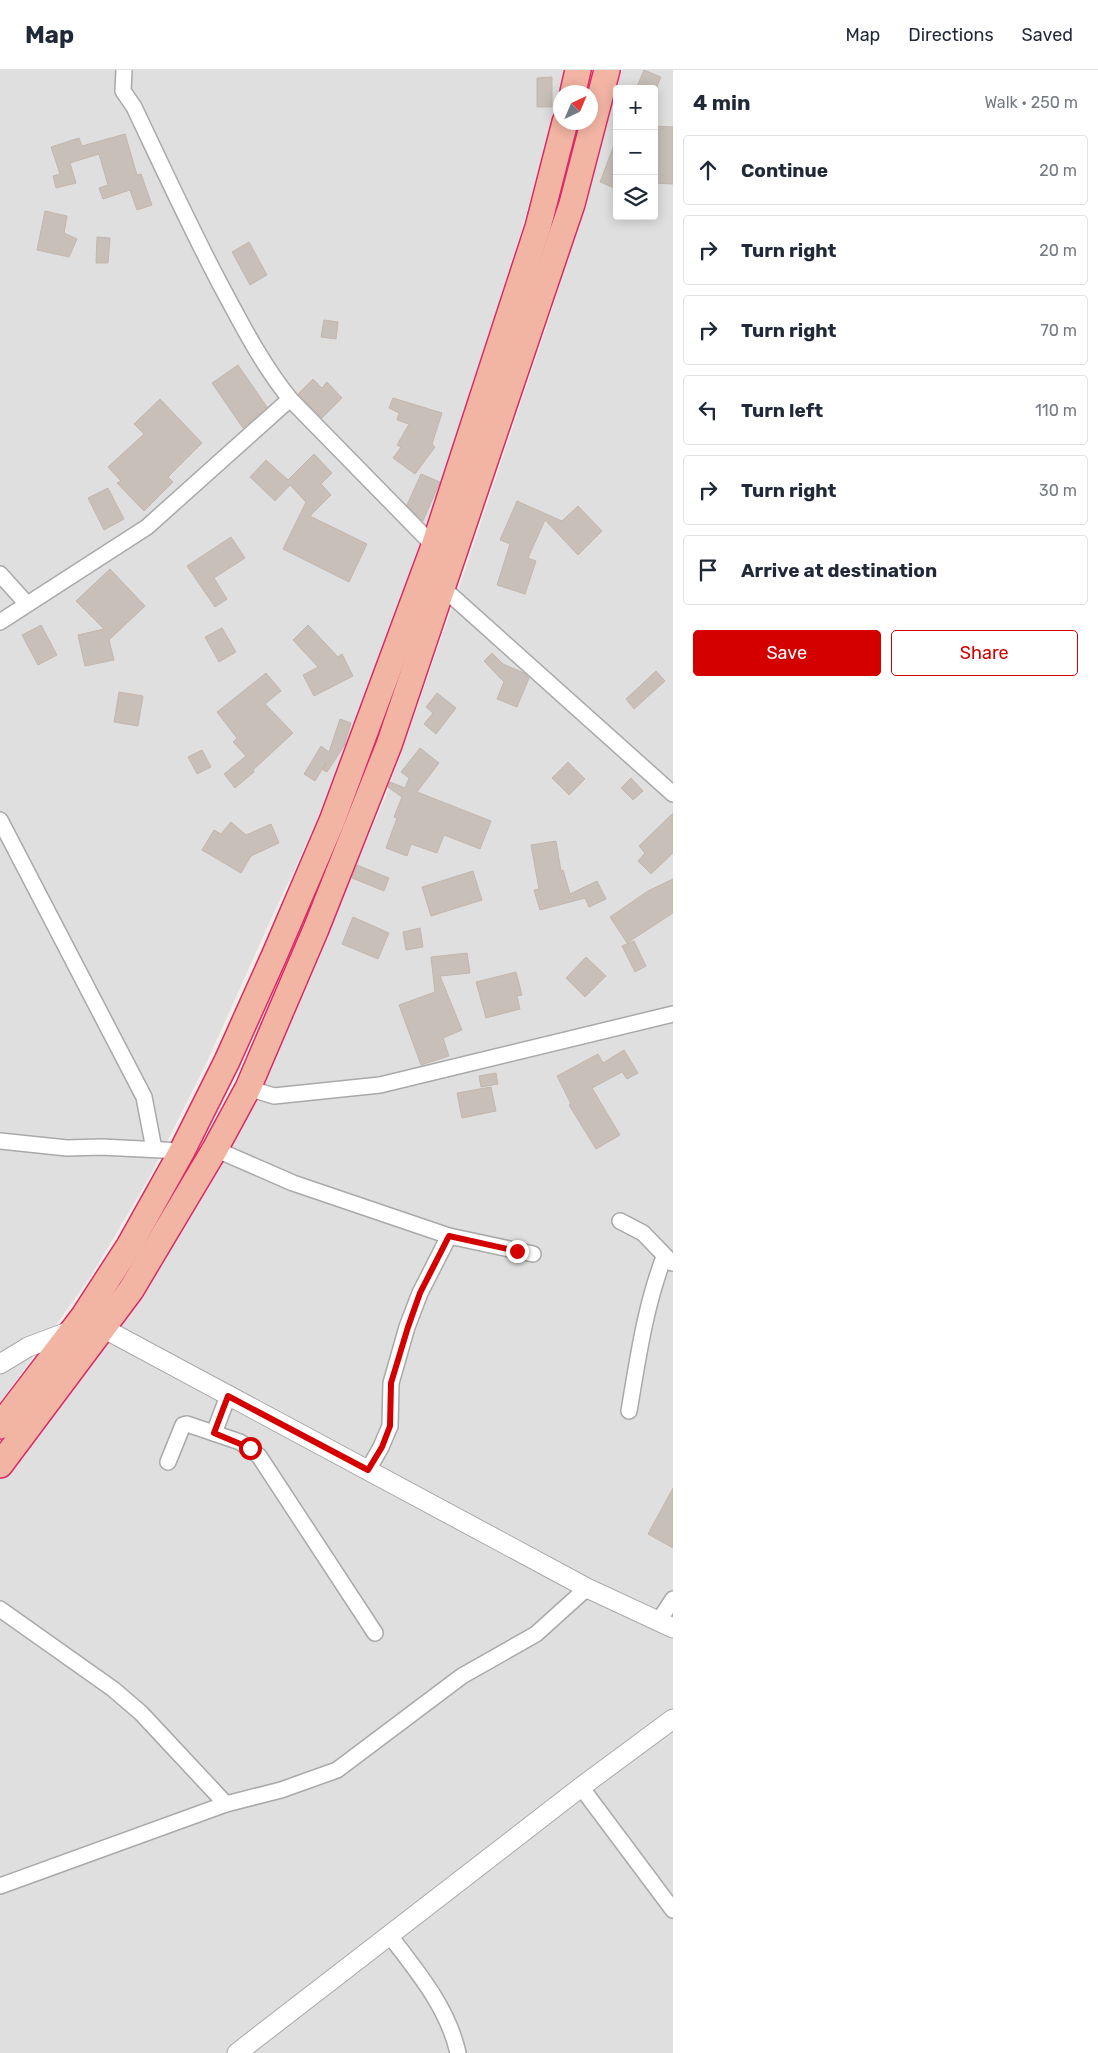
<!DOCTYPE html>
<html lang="en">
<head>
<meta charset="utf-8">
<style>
  :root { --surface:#fff; --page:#f2f2f3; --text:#1f2937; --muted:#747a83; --line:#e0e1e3; --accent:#d40000 }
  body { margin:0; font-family:Rubik,sans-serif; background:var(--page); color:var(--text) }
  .controls { position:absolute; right:15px; top:15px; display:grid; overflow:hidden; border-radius:5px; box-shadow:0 2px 12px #0003 }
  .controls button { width:45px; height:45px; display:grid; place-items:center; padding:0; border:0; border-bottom:1px solid var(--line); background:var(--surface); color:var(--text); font:25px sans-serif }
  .compass { position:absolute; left:553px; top:15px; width:45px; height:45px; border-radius:50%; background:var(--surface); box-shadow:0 2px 12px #0003; rotate:44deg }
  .stop { position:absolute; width:15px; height:15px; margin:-11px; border:4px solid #d40000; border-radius:50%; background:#fff }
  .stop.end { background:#d40000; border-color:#fff; box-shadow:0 1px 5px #0008 }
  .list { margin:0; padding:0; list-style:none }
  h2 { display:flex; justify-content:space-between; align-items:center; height:65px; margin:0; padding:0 20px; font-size:21px }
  h2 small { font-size:16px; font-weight:400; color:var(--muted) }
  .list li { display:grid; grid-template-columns:32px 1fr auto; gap:15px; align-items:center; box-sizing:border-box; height:70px; margin:0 10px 10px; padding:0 10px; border:1px solid var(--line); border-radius:5px }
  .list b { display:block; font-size:19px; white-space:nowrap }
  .list em { font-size:16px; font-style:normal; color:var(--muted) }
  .actions { display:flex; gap:10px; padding:15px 20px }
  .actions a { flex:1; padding:11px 0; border:1px solid var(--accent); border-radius:5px; text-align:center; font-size:18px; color:var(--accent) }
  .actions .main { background:var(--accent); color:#fff }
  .icon { flex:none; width:28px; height:28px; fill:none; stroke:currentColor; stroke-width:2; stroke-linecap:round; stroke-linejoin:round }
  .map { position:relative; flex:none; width:673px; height:1983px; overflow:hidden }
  header { display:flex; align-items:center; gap:30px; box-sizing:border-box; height:70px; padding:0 25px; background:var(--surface); border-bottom:1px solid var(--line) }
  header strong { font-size:24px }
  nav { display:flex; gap:28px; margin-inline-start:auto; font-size:18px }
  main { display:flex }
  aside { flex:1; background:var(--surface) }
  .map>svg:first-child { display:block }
</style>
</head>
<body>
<header>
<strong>Map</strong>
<nav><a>Map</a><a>Directions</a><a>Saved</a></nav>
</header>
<main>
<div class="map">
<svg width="673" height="1983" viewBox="0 0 673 1983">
  <rect width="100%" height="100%" fill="#f2efe9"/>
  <g fill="#e0dfdf" fill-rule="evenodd">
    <polygon points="0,0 566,0 523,155 466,339 366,628 325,734 271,849 205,996 149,1108 91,1206 0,1333"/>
    <path d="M622,0h51v1983h-673v-574l87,-115 234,-420 65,-148 79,-226 87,-260zM617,19h37v127h-37z"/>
  </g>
  <g fill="#c7bfb8" stroke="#c4b6ab">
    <polygon points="644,0 661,7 656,19 636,19"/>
    <polygon points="552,7 552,37 537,37 537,8"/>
    <polygon points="654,56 673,57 673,114 654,113"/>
    <polygon points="125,64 137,105 141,104 152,135 137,140 130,120 103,129 99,118 108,115 99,84 70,93 76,113 56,118 53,106 60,104 51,77 79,68 82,76"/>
    <polygon points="616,70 617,71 617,119 600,112"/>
    <polygon points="45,141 67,146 64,163 77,169 69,187 37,180"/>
    <polygon points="97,167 110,168 108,193 96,193"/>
    <polygon points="249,172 267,205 250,215 232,182"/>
    <polygon points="324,250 338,252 336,269 321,267"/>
    <polygon points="238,295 267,337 243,358 212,313"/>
    <polygon points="313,309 322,318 327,312 342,328 322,348 298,324"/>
    <polygon points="393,328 442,343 432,374 435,377 415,404 393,388 401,377 397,375 409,354 397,350 399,343 389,338"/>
    <polygon points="160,329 202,373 168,407 173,412 144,441 117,413 121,411 108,397 144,364 134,354"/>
    <polygon points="314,384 332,403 321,414 331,425 310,446 367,474 349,512 283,479 306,432 290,415 275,431 250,407 266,390 288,410"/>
    <polygon points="421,404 440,412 423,451 407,435"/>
    <polygon points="108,418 124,449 104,460 88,428"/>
    <polygon points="517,431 562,451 578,436 602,461 578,485 545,450 528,488 536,491 525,524 497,515 510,474 500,470"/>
    <polygon points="231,467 245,488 214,508 227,529 215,537 187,496"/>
    <polygon points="110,499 145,536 109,570 114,590 85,596 78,565 104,559 76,531"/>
    <polygon points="41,555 57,585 38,595 22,565"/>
    <polygon points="308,555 338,587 342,584 353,606 314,626 303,605 318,597 293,570"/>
    <polygon points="222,558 236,582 219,592 205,567"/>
    <polygon points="492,583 503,594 524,603 529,608 517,637 497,629 504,612 484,591"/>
    <polygon points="656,601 665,611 634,639 626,629"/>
    <polygon points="266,603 281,621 265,634 293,663 253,700 254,702 235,718 224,704 246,686 233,672 237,668 217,642"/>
    <polygon points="119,622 143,626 138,656 114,652"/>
    <polygon points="437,623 456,638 436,664 424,654 433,643 426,637"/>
    <polygon points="340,649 351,653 344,676 327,702 323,700 326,693 315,711 304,704 321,676 329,682"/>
    <polygon points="420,678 439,693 417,722 491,751 480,779 444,765 437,783 411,774 407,786 386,778 397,748 394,747 402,727 388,717 390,712 405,718 409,708 401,702"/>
    <polygon points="202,680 211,697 197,704 188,687"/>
    <polygon points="568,692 585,709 569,725 552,708"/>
    <polygon points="631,708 643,721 633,730 621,718"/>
    <polygon points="673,743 673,783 651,804 638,791 645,783 639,776"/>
    <polygon points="231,752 246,765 271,754 279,773 251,786 241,803 202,780 214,760 221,764"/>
    <polygon points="556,771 561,801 563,800 570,824 597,811 606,829 589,837 585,828 540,840 534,820 539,819 531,775"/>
    <polygon points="357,795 389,808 384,821 352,808"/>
    <polygon points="473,801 482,830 431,846 422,817"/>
    <polygon points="673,809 673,843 627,873 610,847 648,821"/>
    <polygon points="353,847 389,863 378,889 342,874"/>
    <polygon points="420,858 423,877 406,880 403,862"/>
    <polygon points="634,871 646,896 635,902 622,876"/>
    <polygon points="467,883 470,903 440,906 462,960 443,968 449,986 421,995 399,935 435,922 431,887"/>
    <polygon points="586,887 606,906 585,927 566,908"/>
    <polygon points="516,902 522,925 517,926 520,939 486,948 476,912"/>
    <polygon points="624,980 638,1003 627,1009 622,1002 592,1018 620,1065 596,1079 569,1035 571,1034 557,1006 598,984 603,993"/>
    <polygon points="496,1003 498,1014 481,1017 479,1006"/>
    <polygon points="491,1017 496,1041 462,1048 457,1023"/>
    <polygon points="673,1418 673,1478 648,1464"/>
  </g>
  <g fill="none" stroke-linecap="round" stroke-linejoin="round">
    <g stroke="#a9a9a9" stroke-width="18">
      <g id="minor">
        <path d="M124,0l-1,21 11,16c28,59 55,118 85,175 22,41 42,81 71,117l144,147"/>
        <polyline points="0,504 27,534"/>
        <polyline points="443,518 673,724"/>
        <polyline points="0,552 147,457 290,329"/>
        <polyline points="0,750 144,1027 154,1079"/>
        <polyline points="248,1018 274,1026 380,1015 673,944"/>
        <polyline points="0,1071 67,1078 101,1077 182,1081"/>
        <polyline points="215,1079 293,1113 449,1166 533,1184"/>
        <polyline points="620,1151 643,1163 672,1193"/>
        <path d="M629,1341c9,-53 16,-104 35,-154"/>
        <polyline points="214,1363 228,1326"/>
        <polyline points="168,1392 183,1355 187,1354 240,1372 259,1386 375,1563"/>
        <polyline points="368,1400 381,1377 390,1356 391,1313 407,1257 420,1223 449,1166"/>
        <polyline points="0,1539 113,1619 141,1643 226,1734"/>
        <polyline points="658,1552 673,1529"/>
        <polyline points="581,1717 673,1840"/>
        <polyline points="0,1816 226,1734 281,1720 337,1700 462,1606 536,1564 587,1518"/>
        <path d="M390,1866c27,35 58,72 68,117"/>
      </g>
    </g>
    <g stroke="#a9a9a9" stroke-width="21">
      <g id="tertiary">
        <polyline points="0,1294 28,1277 73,1260 103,1258 587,1518 673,1558"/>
        <polyline points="237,1983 581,1717 673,1649"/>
      </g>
    </g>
    <g stroke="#dc2a67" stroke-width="28">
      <g id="trunk">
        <polyline points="573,22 578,0"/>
        <polyline points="0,1356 83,1247 129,1176 182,1081 227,991 275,884 332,751 434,476 538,157 565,52"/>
        <polyline points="0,1395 131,1220 215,1079 248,1018 316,859 389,675 572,134 607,0"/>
      </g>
    </g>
    <use href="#minor" stroke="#fff" stroke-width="15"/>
    <use href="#tertiary" stroke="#fff" stroke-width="19"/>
    <use href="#trunk" stroke="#f2b4a3" stroke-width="25"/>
  </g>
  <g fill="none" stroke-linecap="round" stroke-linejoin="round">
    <polyline stroke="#d40000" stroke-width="6" points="250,1378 214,1363 228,1326 368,1400 382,1377 390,1356 391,1313 408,1257 420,1223 449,1166 517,1181"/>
  </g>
</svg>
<div class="controls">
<button>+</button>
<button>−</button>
<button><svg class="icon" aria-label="layers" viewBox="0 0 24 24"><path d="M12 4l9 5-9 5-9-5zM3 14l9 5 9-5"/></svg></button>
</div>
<svg class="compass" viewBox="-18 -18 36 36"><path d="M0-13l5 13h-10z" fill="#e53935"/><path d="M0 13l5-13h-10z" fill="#747a83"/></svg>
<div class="stop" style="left:250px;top:1378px"></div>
<div class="stop end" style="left:517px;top:1181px"></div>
</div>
<aside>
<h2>4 min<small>Walk · 250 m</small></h2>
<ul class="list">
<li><svg class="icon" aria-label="ahead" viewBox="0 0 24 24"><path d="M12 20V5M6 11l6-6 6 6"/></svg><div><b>Continue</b></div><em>20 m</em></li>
<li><svg class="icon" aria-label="right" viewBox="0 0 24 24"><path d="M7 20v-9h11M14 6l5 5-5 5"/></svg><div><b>Turn right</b></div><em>20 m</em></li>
<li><svg class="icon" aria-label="right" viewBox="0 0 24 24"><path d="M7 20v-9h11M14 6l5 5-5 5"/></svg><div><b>Turn right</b></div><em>70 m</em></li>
<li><svg class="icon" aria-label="left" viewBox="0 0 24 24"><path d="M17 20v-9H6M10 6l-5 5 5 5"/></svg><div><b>Turn left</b></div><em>110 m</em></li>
<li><svg class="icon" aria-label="right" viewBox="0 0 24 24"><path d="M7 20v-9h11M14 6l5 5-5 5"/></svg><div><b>Turn right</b></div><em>30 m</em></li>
<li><svg class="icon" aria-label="arrive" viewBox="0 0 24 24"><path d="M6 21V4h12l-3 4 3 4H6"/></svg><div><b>Arrive at destination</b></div></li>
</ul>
<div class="actions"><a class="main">Save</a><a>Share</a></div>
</aside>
</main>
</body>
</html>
